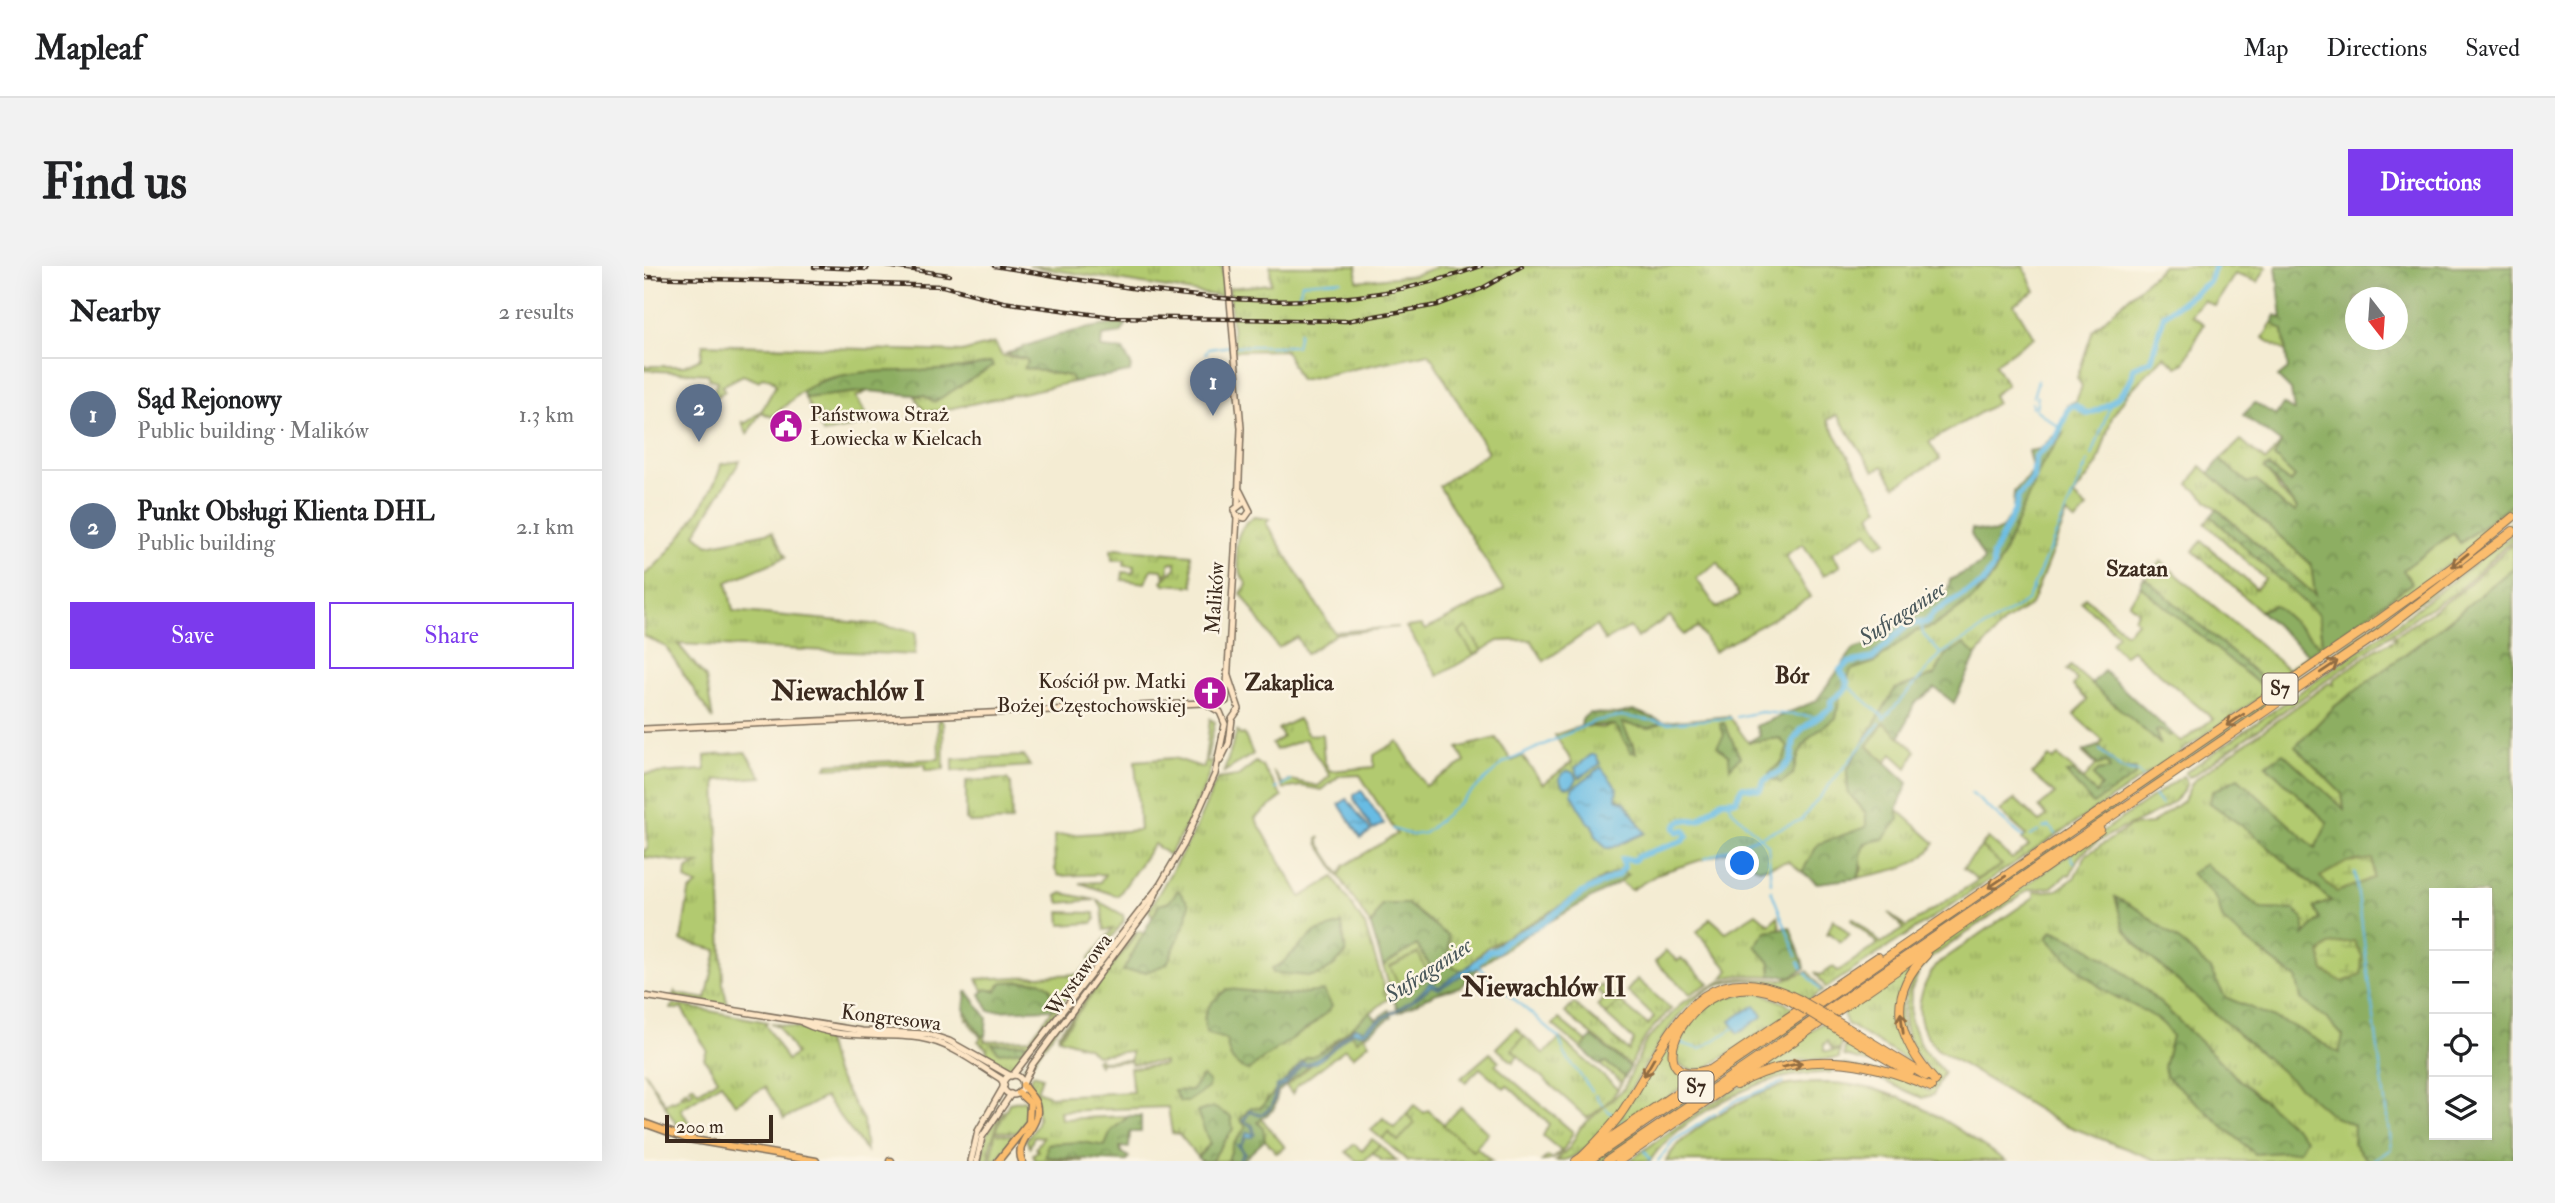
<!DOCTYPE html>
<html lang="en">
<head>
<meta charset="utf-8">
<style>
  :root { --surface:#fff; --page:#f2f2f2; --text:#202124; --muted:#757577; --line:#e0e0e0; --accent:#7c3aed }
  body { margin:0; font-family:"IM FELL Double Pica",serif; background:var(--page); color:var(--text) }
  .controls { position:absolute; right:21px; bottom:21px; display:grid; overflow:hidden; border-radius:0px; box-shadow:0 7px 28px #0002 }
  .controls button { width:63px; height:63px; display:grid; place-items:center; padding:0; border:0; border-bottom:2px solid var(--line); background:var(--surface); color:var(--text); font:35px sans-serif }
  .compass { position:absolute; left:1701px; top:21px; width:63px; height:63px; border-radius:50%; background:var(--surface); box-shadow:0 7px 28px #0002; rotate:163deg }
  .scale { position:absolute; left:21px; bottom:18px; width:108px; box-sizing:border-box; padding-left:7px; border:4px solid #3b2a1e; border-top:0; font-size:19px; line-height:24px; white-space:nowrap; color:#3b2a1e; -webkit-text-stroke:5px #fcf5e5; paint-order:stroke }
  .you { position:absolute; left:1099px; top:598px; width:24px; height:24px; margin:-18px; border:5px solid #fff; border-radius:50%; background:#1a73e8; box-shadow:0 0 0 10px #1a73e833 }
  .badge { display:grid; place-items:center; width:46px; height:46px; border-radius:50%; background:var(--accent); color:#fff; font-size:23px; font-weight:700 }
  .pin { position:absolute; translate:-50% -58px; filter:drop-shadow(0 2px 4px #0008) }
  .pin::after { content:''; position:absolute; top:37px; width:24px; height:21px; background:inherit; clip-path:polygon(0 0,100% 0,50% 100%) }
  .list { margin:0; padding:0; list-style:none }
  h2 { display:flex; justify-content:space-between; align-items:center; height:91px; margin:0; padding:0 28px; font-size:30px }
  h2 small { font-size:23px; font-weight:400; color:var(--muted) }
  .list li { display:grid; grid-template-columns:46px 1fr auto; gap:21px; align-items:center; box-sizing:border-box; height:112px; padding:0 28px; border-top:2px solid var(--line) }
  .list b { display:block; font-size:26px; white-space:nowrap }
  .list p { margin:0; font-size:23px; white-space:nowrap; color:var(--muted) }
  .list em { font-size:23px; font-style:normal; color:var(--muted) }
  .actions { display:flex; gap:14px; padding:21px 28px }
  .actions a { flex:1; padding:16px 0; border:2px solid var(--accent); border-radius:0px; text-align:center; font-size:24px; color:var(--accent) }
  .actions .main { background:var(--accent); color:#fff }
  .icon { flex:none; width:38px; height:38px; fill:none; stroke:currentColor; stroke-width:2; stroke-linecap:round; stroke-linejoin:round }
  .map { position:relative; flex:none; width:1869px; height:895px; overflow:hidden; border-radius:0px }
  header { display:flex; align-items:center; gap:42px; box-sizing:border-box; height:98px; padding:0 35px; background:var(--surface); border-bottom:2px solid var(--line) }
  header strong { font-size:33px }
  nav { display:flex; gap:38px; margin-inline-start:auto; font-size:24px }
  .intro { display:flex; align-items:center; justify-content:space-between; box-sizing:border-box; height:168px; padding:0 42px }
  h1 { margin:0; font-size:49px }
  .button { padding:18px 32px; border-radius:0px; background:var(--accent); color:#fff; font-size:24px; font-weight:700 }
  main { display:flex; gap:42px; padding:0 42px }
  aside { flex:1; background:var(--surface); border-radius:0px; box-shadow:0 7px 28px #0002 }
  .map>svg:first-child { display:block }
</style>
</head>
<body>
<header>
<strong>Mapleaf</strong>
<nav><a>Map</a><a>Directions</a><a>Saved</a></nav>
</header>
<div class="intro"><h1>Find us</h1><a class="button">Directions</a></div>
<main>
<aside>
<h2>Nearby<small>2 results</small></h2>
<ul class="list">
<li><span class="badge" style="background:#5c6f8a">1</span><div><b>Sąd Rejonowy</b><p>Public building · Malików</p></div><em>1.3 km</em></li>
<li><span class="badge" style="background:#5c6f8a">2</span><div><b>Punkt Obsługi Klienta DHL</b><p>Public building</p></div><em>2.1 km</em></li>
</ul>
<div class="actions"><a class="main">Save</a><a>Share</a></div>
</aside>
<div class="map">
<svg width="1869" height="895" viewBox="0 0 1869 895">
  <defs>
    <pattern id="grass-tufts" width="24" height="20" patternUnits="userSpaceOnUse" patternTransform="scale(1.75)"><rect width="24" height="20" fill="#b2ca6f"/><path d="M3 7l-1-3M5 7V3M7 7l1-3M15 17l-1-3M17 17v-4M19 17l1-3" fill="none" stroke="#92a45b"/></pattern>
    <pattern id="forest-crowns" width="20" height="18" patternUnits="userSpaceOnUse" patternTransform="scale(1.75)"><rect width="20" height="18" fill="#8dae62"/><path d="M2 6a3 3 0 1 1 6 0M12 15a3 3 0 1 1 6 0" fill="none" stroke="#748e50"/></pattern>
    <pattern id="wetland-marsh" width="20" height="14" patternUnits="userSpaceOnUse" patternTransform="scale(1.75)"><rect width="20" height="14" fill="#b2ca6f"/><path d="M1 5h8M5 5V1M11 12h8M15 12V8" fill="none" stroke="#92a45b"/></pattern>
    <pattern id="water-ripples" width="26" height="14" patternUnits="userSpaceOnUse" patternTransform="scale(1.75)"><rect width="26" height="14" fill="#68bce4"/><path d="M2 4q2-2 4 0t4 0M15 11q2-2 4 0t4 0" fill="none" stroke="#5799b8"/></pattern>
  </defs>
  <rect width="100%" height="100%" fill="#fcf5e5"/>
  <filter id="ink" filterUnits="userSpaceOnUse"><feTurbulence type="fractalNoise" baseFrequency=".0143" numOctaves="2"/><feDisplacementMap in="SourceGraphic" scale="14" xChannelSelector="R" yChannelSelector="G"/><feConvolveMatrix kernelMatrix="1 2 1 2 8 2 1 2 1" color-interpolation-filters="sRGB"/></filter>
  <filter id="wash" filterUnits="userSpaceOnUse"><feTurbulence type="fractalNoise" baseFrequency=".00686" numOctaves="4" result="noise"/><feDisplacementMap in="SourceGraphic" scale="28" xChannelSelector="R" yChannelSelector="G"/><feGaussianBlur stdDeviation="1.57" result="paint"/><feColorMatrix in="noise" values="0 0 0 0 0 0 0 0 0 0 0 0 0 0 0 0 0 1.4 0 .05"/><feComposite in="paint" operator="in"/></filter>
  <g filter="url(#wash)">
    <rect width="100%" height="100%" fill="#f4ecd3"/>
    <g fill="url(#grass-tufts)" stroke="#767a46" stroke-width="2" fill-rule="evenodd">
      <polygon points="385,0 578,0 581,31"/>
      <path d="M626,0h87v15l57,-6 25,-9h584l12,25 -21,13 20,33 -39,27 12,21 -14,10 4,8 -68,39 11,17 -45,27 -12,-20 -9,5 -37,-56 -10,5 52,88 -9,7 16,26 -9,5 -10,-14 -35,21 8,13 -17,10 -20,-32 -18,11 25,42 -13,8 -83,47 -16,-25 -15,8 -13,-19 -33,22 -7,-11 -25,14 -9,-15 -52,35 -13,-21 -33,1 -60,35 -32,-49 15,-2 4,5 79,-40 -65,-104 49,-34 -59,-99 -129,27 -15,-30 -51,1 -5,-63 42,-4zM1074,296l21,34 -22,12 -21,-30z"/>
      <path d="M1519,0h104l-9,16 -23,-8 -20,32 -12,-6 -12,15 13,9 -20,39 -7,4 -13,-11 -36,37 -16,24 -15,48 -24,31 14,12 -11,14 -9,-8 -36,91 -27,17 -28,34 -12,-11 -19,10 -10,20 -40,15 -48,80 1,22 18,21 1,14 -48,17 -17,28 -14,-11 -29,8 -27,-19 -72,23 -29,17 -11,-8 7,-7 -23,2 -55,36 -63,35 -22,23 -10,-2 -5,-12 -1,-21 -41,-32h-25l-11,22 -53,-83v-4l2,-2 -2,4 22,34 4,-9 53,-32 -37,-59 -21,1 -17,14 -21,-4 -17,3 -11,-18 9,13 9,-4 27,6 12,-10 -25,-37 -29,11 -4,-6 11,-7 -5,-8 20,-10 10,16 14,-1 2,27 6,10 44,-4v-12l24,-14 27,45 40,-24 -7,-14 38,-10 16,23 10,-5 21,28 29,-22 -17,-27 26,-9 21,2 13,-3 16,27 4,-4 -14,-25 28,5 15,-6 65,-6 19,26 31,-4 9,9 -5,15 10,12c7,-32 16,-38 43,-56l4,-23 11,-25 24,-8 39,-30 20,-6 38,-26 22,-25 48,-111 21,-30 -4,-3 8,-26 9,-4 6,-15 -5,-8 16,-48zM971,531l10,5 20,31 -34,15 -15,-12 -3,-11z"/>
      <polygon points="1628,57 1639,64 1643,86 1619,72"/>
      <polygon points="351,77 358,90 382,93 385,96 380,102 426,110 429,116 295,145 280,145 271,130 281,130 290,136 347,97 309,106 212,108 183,112 158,125 128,151 117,146 103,168 98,156 102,157 118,144 132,119 127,113 119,111 114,115 99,109 78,120 81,125 66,135 74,115 65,113 64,108 0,104 0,100 40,100 57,92 59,78 318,86"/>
      <polygon points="224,125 212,131 228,157 179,167 161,132"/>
      <polygon points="1597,174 1622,195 1637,177 1652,210 1646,217 1624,200 1635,224 1653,242 1652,247 1641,241 1613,215 1604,217 1576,194"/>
      <path d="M96,195l-45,73 13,11 64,-13 14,25 -59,25 6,29 139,13 44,8 -1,23 -237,-11 28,34 7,41 -47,-72 -22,-11v-61c22,-13 74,-86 77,-111z"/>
      <polygon points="1557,200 1667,298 1672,330 1545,218"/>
      <path d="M1869,237v9c-90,77 -189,142 -286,208 -133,91 -267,180 -401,268l-11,-16 5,3 13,-8 5,4 40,-27 -27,-24 2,-2 28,25 23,-14 -15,-16 17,14 95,-62 -20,-18 7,-9 24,21 17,-13 -7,-7 4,-4 -26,-24 15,-12 25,23 7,-6 -8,-9 16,-13 -23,-20 17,-17 4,3 5,-4 26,23 12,-14 -14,-13 16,12 8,-2 5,8 -15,23 -23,-20 17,25 -2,3 33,-32 -23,-23 5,-5 -29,-26 13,-15 -14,-14 4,-6 -10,-10 4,-4 88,77 -3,-12 4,-2 9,7 3,-2 9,8 32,-23 -81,-69 -8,6 -13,-13 7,-9 -37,-32 4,-5 41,36 11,-11 -3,-4 4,-7 -9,-8c14,-16 15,-27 32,-42l127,108 32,-24 -46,-40 -14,6 -67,-60 9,-10 54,48 9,-10 -60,-56 6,-7 107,99 5,32 88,-64 -9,-13 52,-37 7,10z"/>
      <path d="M610,251l15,2 -3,4 68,109 64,-5 -62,7 -30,20 -9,-17 -19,11 -37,-55 6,-8c-14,-21 -17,-54 7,-68z"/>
      <polygon points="1869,254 1869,261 1787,328 1195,731 1193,728 1674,400"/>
      <polygon points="1869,268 1869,273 1813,326 1774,349 1550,509 1545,511 1541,507 1754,357"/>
      <path d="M1869,277v25l-73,60 -106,79 55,441 -20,13h-211l-100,-39 -121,-73c-26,-28 -21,-56 0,-85l97,-67v-5l23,-2 17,-12 12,-23 45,-29 20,-2 33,-24 8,-17 9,-8 128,-92 5,2 -1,-5 42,-30 21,-11 -3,-2 66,-44z"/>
      <polygon points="472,282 547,289 549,320 520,318 518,315 532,302 532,297 525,297 525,305 520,310 518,304 508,303 501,317 478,314 479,306 489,307 490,300 480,299 481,294 468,294 467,284"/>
      <polygon points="294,452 299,456 300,503 281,504 282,498 182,502 184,498 295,493"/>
      <path d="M566,453l5,3 -9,40 5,1 5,-16c-8,39 -25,73 -47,108l-15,-11 -36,52 -38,-13 20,-1 5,-8 -46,2 -4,-6 -1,-34 86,-6 -5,-69 39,-3 30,10z"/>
      <polygon points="593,465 596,469 600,468 609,488 580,506"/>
      <polygon points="101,486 118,511 72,514 79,718 84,741 28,732 31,725 33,728 62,733 73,684 37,675 45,626 53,619 42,614 43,603 55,598 0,591 0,584 4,582 0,508 61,504 61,490"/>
      <polygon points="380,490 386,500 309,505 309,493"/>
      <path d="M612,496l7,5 19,30 -27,21 46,79 33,-20 31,49 23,73 -72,57 -10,2 -46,50h-9l-11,11 6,8 -13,18 -5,16h-17l22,-32 -26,7 3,8 -12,13 -19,-23 -7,-1 -4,-26 -108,4 1,8 68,-3 -18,15 -6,15 -24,-4 -35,15 37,4 -48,-1 -2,-6 5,-3 -2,-3 7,-11 -9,-1 -4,11 -4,-7c22,-25 8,-30 3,-58l4,-8 9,3 -5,14 12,5 84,-4 -3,-24 34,-3v-3l-33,2v-3l-31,1 -1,3 -3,-5 3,-2 1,3 31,-1v-9l-35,4 -9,-8 -28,-9 80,-107 7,3 8,-13 -5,-11 44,-76 24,-55 21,-3z"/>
      <path d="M1539,510l4,7c-12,35 -78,41 -107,73 -5,5 -6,13 -10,19h-4l-14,12 -24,3 -97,68 -12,14 -8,19 -1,30 13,29 21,22 -11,23 -11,3 -38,-17 -40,-10 -1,-7 58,13 28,14 3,-6 -12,-10 13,8 4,-6c-47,-39 -41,-95 3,-133z"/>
      <polygon points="363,513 367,518 368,555 327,557 322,554 322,515"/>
      <path d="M1253,543l38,34c-15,27 -50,28 -77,35l4,-9 -2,-18z"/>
      <polygon points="418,627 451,634 416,637 413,630"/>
      <polygon points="454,635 479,649 480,655 446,700 445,693 469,663 460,664 458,642"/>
      <polygon points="416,646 450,647 452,653 448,657 417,659"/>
      <polygon points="1112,647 1125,658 1134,650 1136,663 1122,665 1127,710 1096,709 1079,712 1085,704 1053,666 1066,652 1082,666"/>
      <polygon points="486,661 384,802 380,801 484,662"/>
      <polygon points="491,665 492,667 414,771 415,767"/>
      <polygon points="773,679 791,708 749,732 739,700"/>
      <polygon points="1022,685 1034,695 1037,692 1065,717 1046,728 1011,696"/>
      <path d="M1273,692c-21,41 -24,76 6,112l-76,-46 -5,-13z"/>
      <polygon points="442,700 445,702 370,801 363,803 342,791 343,783 334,775 337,772 325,757 325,753 322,754 321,744 337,769 341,770 341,775 386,773 409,743 406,721 395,715 359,716 349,725 339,724 333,713 435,708"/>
      <path d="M1164,705l15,20 -15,9c-128,-71 -146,67 -212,138 -10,11 -24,23 -40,23l14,-14 10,-19 44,-39 22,-48 37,-39 37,-20 21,-4 42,2z"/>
      <path d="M993,713l34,30c-9,9 -19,18 -26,29 -21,33 -21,58 -58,80l-75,-68 12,-14 20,18 16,-16 58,51 3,-7 -21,-17 5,-3 25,4 -65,-53 9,-10 55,48 5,-11 -28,-25 13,-14 29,24 6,-8 -27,-26z"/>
      <path d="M1109,721l25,5 20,11c-17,-6 -32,-16 -52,-15 -33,1 -100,44 -69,81l14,6 12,-2 -99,68 83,-128c18,-18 41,-27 66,-26z"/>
      <path d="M1119,727l34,16 -92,60 -14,1 -12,-5 -5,-20c29,-42 37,-50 89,-52z"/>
      <polygon points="29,738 123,756 121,758 143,794 152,788 134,760 127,757 180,767 190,804 219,854 222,885 181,831 140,853 121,821 91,838 77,817 37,843 52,869 37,866 0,805 21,838 27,834 29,836 37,830 36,827 40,831 43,829 38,827 42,824 46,829 49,825 45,822 49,819 54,826 74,813 60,792 63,784 38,743 27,743"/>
      <polygon points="1163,749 1168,752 958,895 948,895"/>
      <polygon points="1178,757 1198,769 1196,783 1188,783 1183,775 1180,779 1180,785 1196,785 1195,792 1159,794 1100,812"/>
      <polygon points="1201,772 1262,807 1200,790"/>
      <path d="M846,787l9,8 -4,4 78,67c-7,14 -12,29 -31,29l6,-5 5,3 8,-8 -18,-15 6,-12 -42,-39 -3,3 -24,-20 -14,14 -5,-4z"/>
      <path d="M1194,798l-7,8c-19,2 -36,2 -55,7 -39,10 -105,48 -126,82h-21c51,-36 103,-80 165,-94 14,-3 29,-2 44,-3z"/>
      <path d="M1184,817c74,2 118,39 178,78h-340c15,-30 80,-65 113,-74 15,-4 32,-4 49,-4z"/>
      <path d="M380,834c8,13 2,22 -7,33l-21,-2 13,-28z"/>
      <polygon points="770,839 780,847 784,844 829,884 832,881 848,895 764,895 738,873 744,866 754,875 770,857 762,848"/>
      <polygon points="359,844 347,876 345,894 337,895 343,868"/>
      <polygon points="617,852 641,881 633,887 621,874 614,856"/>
      <polygon points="351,867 371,870 353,893 347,895"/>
      <polygon points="736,879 753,895 738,895 728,886"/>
    </g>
    <g fill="url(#forest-crowns)" stroke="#646c40" stroke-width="2" fill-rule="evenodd">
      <path d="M1632,0h237v237l-53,40 -7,-10 -50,37 9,13 -89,64 -5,-32 -107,-99 6,-7 98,86 -4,-31 -102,-91 11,-13 28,23 9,-2 28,26 11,5 1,-4c-12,-13 -20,-28 -33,-39l4,-3 22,17 5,-6 -21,-20 7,-14 -38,-28 12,-12 21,12 7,-11 11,7 -3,-21 -13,-13 10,-8 -5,-39 -11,-7 4,-8 6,3zM1712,32h42v42h-42z"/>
      <path d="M483,57l-6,10 -19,3 -1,12 22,2 8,15 -1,7 -57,10 -3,-6 -46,-8 4,-6 -2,-3 -20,-5c40,-17 78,-28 121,-31z"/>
      <path d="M347,96l2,4 -59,36 -9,-6 -57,-5 -63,7 -3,-7c52,-34 129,-10 189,-29z"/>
      <path d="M1415,165l4,3 -21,30 -48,111 -22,25 -39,26 -19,6 -39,30 -24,8 -11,25 -4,23c-27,18 -36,24 -43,56l-12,9 -11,-5 -1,-5 13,-11 6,-15 -9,-9 -31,4 12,-7 -4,-9 60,-25 37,-51c7,-5 14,-3 20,-7 29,-15 29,-47 73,-46l4,-17 31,-16 3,-5 -13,-25 1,-5 21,4 9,-4 11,-18 1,-19 19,-21 -5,-20 12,-2z"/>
      <path d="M1869,302v593h-145l-15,-17 1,-19 -20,-8 -191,-166 -19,-22 -9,-32 23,12 48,37 24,23 15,28 68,29 46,27 4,-17 -15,-16 -27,-21 -5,-22c-5,-1 -70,-52 -73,-58 -3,-5 -3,-12 -5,-17 -6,-10 -19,-20 -27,-29l14,-9 56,45 34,1 9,10v15l16,-16 -6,-12 17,-6 -79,-68 -42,-30 2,-11 26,-14 77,70 13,-25 -62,-58 17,-12 61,56 -2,-15 -47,-47 39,-40 106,-79zM1790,627h53v242h-53z"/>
      <polygon points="1500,311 1620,414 1615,418 1496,320"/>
      <polygon points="1630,339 1634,342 1676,380 1665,389 1616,345"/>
      <path d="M1320,378l12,12 -22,47 -19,-15 -21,16 -14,33 -16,-14 -16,23 40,37 -11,26 2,10 -16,20 -18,4c-7,11 -2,23 -7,35l-41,5 -15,-11 16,-28 48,-17v-14l-18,-21 -1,-22 48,-81 40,-14 10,-20z"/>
      <polygon points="1460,405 1528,468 1525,470 1516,464 1512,465 1515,477 1447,418"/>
      <polygon points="989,444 1020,456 1005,462 978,457 992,487 987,486 971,459 937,460 938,453 945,447 974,448"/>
      <polygon points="1080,457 1096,491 1086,502 1085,490 1073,480 1080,469 1076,458"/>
      <polygon points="1454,480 1477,503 1492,503 1491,510 1449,538 1422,507 1429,506 1452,527 1457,520 1449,510 1454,505 1466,503 1462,496 1454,499 1440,485"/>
      <path d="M978,604l5,5 -7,7 -91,51 -48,32 -19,21 -28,8 -35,18 -6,-14 42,-24 -18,-29 -34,21 -12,-40 11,-22h25l41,32 1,21 5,11 10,3c28,-28 54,-39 87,-59 24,-15 44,-32 71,-42z"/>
      <polygon points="534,624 545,638 543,653 523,698 502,706 479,705 515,639 525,636"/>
      <path d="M698,658l4,29c-30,33 -34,21 -73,20l-1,-5 9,-4 34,-32z"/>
      <polygon points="1146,661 1161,702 1148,710 1127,710 1127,698 1111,680 1122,665"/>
      <path d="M1408,664c72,29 124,89 179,142 24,23 51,42 75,67l-7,12 -44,3 -89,-78 -2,-9 8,-31c-12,-25 -51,-32 -72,-49 -19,-15 -38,-32 -53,-49z"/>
      <polygon points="396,715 406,721 410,743 345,745 336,728 342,723 352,725 359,716"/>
      <path d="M584,723l61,6 34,-4 9,15c-20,26 -59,40 -83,65 -17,-6 -21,-15 -22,-31l-20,-7c-9,-20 5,-33 21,-44z"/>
      <polygon points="322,726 324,726 343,752 341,770 337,770 320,743"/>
      <path d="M745,744l3,7 -36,24 -7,-7 -71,58 -4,17 -16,13 5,6 2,12 -23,21h-14l5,-16 13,-18 -6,-8 11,-12 9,1 46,-50c27,-7 43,-31 64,-46l6,7z"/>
      <polygon points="948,771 986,801 981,811 961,796 956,799 937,782"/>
      <polygon points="383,777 379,784 355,787 348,778"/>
      <polygon points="558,810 565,816 564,822 543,836 536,836 530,825 548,824"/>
      <polygon points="569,841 587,851 589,863 567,895 557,895 554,891 566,878 553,846"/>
      <polygon points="485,850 497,850 497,866 486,866 485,882 476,881 477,886 485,891 483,895 402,891 403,878 437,876 461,880 467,865"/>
    </g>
    <g fill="url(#wetland-marsh)" stroke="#767a46" stroke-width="2">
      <polygon points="1729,593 1729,612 1693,626 1676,611 1703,596"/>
      <polygon points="1710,675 1718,690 1717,708 1699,716 1680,705 1676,687 1685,679"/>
    </g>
    <g fill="#b2ca6f" stroke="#767a46" stroke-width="2">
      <polygon points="822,361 838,385 830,389 815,366"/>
      <polygon points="1240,457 1272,485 1263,502 1248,488 1242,496 1224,480"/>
      <polygon points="1337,581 1358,599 1333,613 1319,602"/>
      <polygon points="1189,653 1206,669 1196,676 1186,667 1183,668"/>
      <polygon points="774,687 784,707 756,721 746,701"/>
      <polygon points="957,719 975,735 962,749 953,740 961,731 953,724"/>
      <polygon points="915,753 943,776 937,782 909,759"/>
      <polygon points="872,762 880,770 868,784 874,790 869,796 852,782"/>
      <polygon points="706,767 712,775 719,769 725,777 709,791 701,783 653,820 648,828 642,820"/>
      <polygon points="817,841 844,867 829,885 799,859"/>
      <polygon points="762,848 771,857 754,875 744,866 738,873 727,864 739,852 750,862"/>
      <polygon points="728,873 736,879 720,895 713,895 702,886 710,878 718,885"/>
    </g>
    <g fill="url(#water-ripples)" stroke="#527381" stroke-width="2">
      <polygon points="947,489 952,489 956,498 935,512 931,502"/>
      <polygon points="957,501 973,522 972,533 981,536 1001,567 967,582 962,582 952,570 949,559 943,555 928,528 928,523"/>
      <circle cx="924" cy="513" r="8"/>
      <polygon points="717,524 740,558 729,564 710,534 710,529"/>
      <polygon points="703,533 727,565 717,572 695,538"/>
      <path d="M835,693l-2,7 -38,23 -8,-3c-20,20 -46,29 -67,47l-12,-1c-13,10 -33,36 -51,34l-15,18 -9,5c-2,12 -4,22 -17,27l-10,-4 -6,9 9,5 2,8 -3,3h-5l-7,10 5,6 -7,8 5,-8 -6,-8h4l6,-13 7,2 -3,-8 -8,-5 7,-11 11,5 11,-9 4,-19 10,-6 16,-18 5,1 21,-12 27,-25 8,3c22,-17 49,-24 67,-48l9,5z"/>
      <polygon points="1111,739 1119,750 1094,767 1086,755"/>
    </g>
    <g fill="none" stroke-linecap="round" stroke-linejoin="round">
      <g stroke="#68bce4" stroke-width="2">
        <polyline points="655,29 658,17 697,14"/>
        <polyline points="592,80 652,80 655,66"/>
        <polyline points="562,87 564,83 587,80"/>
        <polyline points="1389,131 1394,114"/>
        <polyline points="1388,141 1388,137"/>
        <polyline points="1392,141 1394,130"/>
        <polyline points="1391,143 1418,163"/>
        <polyline points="1448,190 1466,139"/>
        <polyline points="1277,357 1279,368 1296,387"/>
        <polyline points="1203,419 1240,451"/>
        <polyline points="1093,451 1117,446 1173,451"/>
        <polyline points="1240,453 1297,388 1383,335 1444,195"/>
        <polyline points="1456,484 1478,503 1494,506 1498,511"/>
        <polyline points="638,519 647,515"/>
        <polyline points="632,523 634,522"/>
        <polyline points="1327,527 1379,571"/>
        <polyline points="1510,529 1518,540"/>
        <polyline points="1084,536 1088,544 1124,579 1127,617"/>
        <polyline points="1399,562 1405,560 1412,568"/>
        <polyline points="749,563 768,569 781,567 860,497 951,455 977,450 1024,457 1087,452"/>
        <polyline points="1386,570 1395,565"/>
        <polyline points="1427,590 1430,596"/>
        <polyline points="1060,593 1157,554 1236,457"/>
        <polyline points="1711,606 1747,883 1729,895"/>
        <polyline points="1127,624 1153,690"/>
        <polyline points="1155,696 1158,702"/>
        <polyline points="833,699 855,720"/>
        <polyline points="1162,707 1176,724"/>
        <polyline points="861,725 915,772 919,783"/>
        <polyline points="1036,777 1056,783 1090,762"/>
        <polyline points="919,786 948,825"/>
        <polyline points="951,829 959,839"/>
        <polyline points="962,843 968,848"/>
        <polyline points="1075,845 1095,833 1140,816"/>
        <polyline points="978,855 981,857"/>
        <polyline points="1001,885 1006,893"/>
        <polyline points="1014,895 1029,875 1072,847"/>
      </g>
      <path stroke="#68bce4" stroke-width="6" d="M830,700l15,-15 8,-1 8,-9 39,-19 38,-29 36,-18 6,-8 -2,-8 12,1 5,-4 43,-15 5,-5 -2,-6 -7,2 -3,-4c4,-11 14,-7 24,-8l23,-19 14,-1 6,-13 18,2 4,-9 16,-8 11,-12 3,-20 8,-11 29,-21v-7l15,-12 2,-6 -8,-13 8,-7 25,-5 34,-33 20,-3 7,-10 49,-29 10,-16v-12l22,-45 3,-13 15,-19 2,-21 21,-19 13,-31 6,-2 12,9c20,-6 45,-23 46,-46l18,-8 13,-45 45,-33 6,-16"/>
    </g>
  </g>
  <g filter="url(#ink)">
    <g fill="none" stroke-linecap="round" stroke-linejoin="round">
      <g stroke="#7c6e5d" stroke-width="8">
        <g id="secondary">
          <polyline points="583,0 597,162 594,238"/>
          <polyline points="592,250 601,252 606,245 596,225"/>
          <polyline points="582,435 593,252 590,244 599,237"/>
          <polyline points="0,463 580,436"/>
          <polyline points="576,495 585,477 588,453 595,443 583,407"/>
          <polyline points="0,730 218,765 284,768 305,775 367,810"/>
          <path d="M159,757c36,18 79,9 117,15 31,5 55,25 81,41l3,6"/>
          <polyline points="369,809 516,619 540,578 571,508 581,458 576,446 563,438"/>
          <circle cx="369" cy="819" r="10"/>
          <polyline points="379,818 388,799 506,640 513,625"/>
          <polyline points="327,895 334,865 360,820"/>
          <polyline points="333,895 338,871 367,828"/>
        </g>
      </g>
      <g stroke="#7c6e5d" stroke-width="9">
        <g id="primary">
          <polyline points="0,857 44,873 172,895"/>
          <polyline points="246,895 247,895"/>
          <polyline points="354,895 385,856 386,837 375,827"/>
          <path d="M378,895c-9,-22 21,-34 14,-57 -3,-8 -9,-12 -13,-19"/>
        </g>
      </g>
      <g stroke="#7c6e5d" stroke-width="10">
        <g id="highway">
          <path d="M1282,689c-43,43 -27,86 9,126"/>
          <polyline points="1167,736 1234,691"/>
          <polyline points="1172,740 1736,353 1807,302 1869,251"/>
          <polyline points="1182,745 1737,366 1869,265"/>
          <polyline points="1188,749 1456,564"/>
          <polyline points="1212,767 1282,810"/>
          <polyline points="1206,771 1266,807"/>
          <path d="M1062,804c-78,23 -8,-129 90,-66"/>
          <path d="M1092,819c66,-36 130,-26 195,2"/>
          <path d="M939,890c14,-14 28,-28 39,-44 47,-69 72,-168 178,-112"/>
          <polyline points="932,895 1155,744"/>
          <polyline points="944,895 1161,747"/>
          <polyline points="963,895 1171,753"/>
          <polyline points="975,895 1176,757"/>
        </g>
      </g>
      <use href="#secondary" stroke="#fde5c5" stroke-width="5"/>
      <use href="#primary" stroke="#fbbd6e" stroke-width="6"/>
      <use href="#highway" stroke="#fbbd6e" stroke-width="8"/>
      <g stroke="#3b2a1e" stroke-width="4.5">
        <g id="rail">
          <polyline points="243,0 305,9"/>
          <path d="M350,0c168,26 320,63 487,0"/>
          <polyline points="170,1 223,3"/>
          <polyline points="0,11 299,20 359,36 468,51 702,55 794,39 837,23 878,0"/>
        </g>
      </g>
      <use href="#rail" stroke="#fcf5e5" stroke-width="2" stroke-dasharray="5" stroke-linecap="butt"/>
      <g stroke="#7c6e5d" stroke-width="10" stroke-linecap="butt">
        <g id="highway-bridge">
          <polyline points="1156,734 1212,767"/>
          <polyline points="1152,738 1206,771"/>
        </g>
      </g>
      <use href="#highway-bridge" stroke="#fbbd6e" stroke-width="8"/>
    </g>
    <defs><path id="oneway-shaft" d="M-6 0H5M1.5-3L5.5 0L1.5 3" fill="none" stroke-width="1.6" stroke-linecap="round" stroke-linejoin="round" transform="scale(1.75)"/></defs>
    <g stroke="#916c42">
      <use href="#oneway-shaft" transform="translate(1816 294) rotate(141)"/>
      <use href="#oneway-shaft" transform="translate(1685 401) rotate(-34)"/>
      <use href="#oneway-shaft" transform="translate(1591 454) rotate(146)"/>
      <use href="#oneway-shaft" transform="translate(1353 616) rotate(146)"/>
      <use href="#oneway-shaft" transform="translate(1258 757) rotate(-97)"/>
      <use href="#oneway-shaft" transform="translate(1148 799) rotate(-13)"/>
      <use href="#oneway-shaft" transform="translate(1005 801) rotate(120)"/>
    </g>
  </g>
  <defs>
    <g id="civic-disc" transform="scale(1.75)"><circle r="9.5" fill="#b5179e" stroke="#fcf5e5"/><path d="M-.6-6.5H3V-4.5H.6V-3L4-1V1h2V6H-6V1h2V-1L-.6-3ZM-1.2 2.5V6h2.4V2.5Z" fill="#fff"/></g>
    <g id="church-disc" transform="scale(1.75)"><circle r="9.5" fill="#b5179e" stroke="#fcf5e5"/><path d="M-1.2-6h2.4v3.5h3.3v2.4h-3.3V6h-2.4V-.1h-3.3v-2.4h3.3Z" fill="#fff"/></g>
  </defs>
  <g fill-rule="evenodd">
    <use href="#civic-disc" x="142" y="160"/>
    <use href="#church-disc" x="566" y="427"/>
  </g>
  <g text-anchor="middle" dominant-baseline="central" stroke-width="5" stroke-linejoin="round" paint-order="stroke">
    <g fill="#fcf5e5" stroke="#75675a" stroke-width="2">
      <rect x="1618.5" y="407.5" width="35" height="31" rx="5"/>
      <rect x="1034.5" y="805.5" width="35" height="31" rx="5"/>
    </g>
    <g font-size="19" font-weight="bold" fill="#3b2a1e">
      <text x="1636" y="423">S7</text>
      <text x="1052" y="821">S7</text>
    </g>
    <g font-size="21" fill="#3b2a1e" stroke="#fcf5e5" text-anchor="start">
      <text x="166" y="148">Państwowa Straż<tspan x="166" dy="24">Łowiecka w Kielcach</tspan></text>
      <text x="542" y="415" text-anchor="end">Kościół pw. Matki<tspan x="542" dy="24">Bożej Częstochowskiej</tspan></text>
    </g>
    <g font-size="21" fill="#3b2a1e" stroke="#fcf5e5">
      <text transform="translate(571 332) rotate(-86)">Malików</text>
      <text transform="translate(435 709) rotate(-54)">Wystawowa</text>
      <text transform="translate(247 752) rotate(7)">Kongresowa</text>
    </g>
    <g font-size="23" font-weight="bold" fill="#3b2a1e" stroke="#fcf5e5">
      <text x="1493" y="302">Szatan</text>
      <text x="1148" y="409">Bór</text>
      <text x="645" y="416">Zakaplica</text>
    </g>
    <g font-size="23" font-style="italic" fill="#485659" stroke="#fcf5e5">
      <text transform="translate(1258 347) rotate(-33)">Sufraganiec</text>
      <text transform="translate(784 704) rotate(-33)">Sufraganiec</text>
    </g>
    <g font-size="28" font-weight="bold" fill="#3b2a1e" stroke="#fcf5e5">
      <text x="204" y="425">Niewachlów I</text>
      <text x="900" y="721">Niewachlów II</text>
    </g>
  </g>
</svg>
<div class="controls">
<button>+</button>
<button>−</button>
<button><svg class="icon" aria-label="locate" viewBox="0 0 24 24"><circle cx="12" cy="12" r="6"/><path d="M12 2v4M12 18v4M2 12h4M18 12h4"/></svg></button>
<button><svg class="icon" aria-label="layers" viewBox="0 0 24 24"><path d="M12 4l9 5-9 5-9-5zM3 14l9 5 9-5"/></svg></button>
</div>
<svg class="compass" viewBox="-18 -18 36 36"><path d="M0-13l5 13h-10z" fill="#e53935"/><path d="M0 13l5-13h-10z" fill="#757577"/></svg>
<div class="scale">200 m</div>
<div class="you"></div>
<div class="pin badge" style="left:569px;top:150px;background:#5c6f8a">1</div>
<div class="pin badge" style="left:55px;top:176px;background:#5c6f8a">2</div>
</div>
</main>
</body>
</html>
